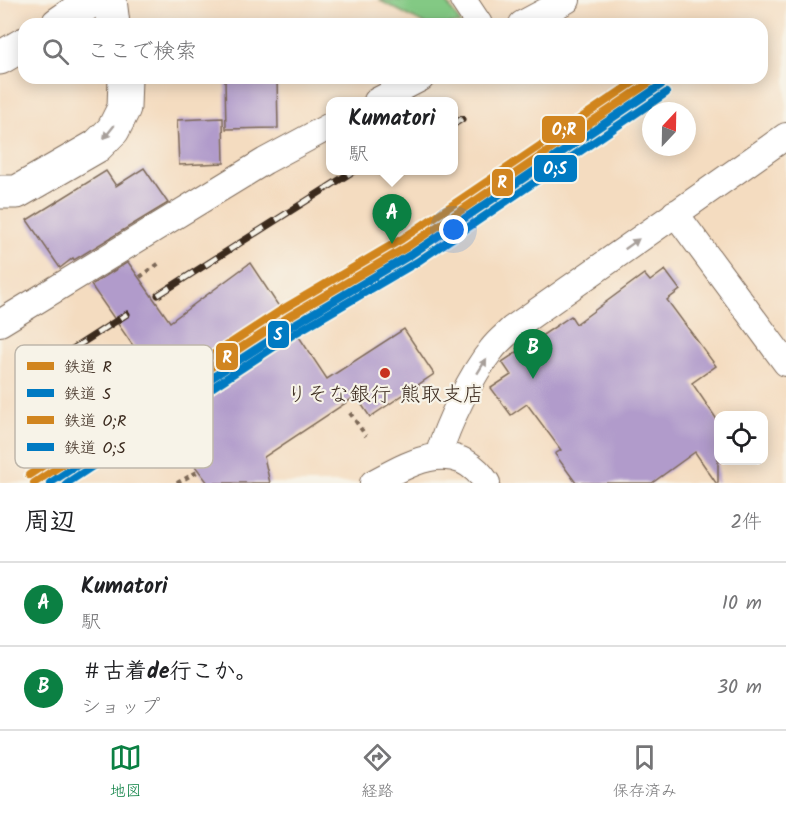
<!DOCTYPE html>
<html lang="ja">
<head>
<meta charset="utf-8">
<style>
  :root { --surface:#fff; --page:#f2f2f2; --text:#202124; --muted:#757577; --line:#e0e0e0; --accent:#0b8043 }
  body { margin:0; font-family:Kalam,"Klee One",sans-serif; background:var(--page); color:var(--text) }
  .controls { position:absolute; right:18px; bottom:18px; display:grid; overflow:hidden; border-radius:12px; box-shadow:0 3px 15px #0003 }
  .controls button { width:54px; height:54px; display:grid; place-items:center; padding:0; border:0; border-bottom:2px solid var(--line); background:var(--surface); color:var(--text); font:30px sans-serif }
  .compass { position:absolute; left:642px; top:102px; width:54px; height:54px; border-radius:50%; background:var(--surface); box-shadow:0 3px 15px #0003; rotate:22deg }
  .you { position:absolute; left:454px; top:230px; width:21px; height:21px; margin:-15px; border:4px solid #fff; border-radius:50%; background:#1a73e8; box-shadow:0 0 0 9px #1a73e833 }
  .badge { display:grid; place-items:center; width:39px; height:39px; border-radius:50%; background:var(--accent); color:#fff; font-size:20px; font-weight:700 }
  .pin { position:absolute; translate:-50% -50px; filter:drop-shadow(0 2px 3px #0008) }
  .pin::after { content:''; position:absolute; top:32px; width:21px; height:18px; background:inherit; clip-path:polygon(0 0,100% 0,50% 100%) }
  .popup { position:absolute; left:326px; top:97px; width:132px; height:78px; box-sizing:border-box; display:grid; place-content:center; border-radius:12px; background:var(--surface); filter:drop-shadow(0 2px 4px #0005); font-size:20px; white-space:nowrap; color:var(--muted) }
  .popup b { font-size:22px; color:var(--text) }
  .popup::after { content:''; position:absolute; left:50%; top:100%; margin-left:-12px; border:12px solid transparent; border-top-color:var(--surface) }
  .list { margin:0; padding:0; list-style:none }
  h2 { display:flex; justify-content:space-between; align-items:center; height:78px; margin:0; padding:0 24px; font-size:26px }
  h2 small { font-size:20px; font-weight:400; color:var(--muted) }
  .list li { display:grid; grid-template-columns:39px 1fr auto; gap:18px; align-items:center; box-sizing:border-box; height:84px; padding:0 24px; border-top:2px solid var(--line) }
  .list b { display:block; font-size:22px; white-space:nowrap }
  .list p { margin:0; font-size:20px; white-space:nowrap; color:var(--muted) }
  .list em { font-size:20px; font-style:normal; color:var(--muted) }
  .icon { flex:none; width:33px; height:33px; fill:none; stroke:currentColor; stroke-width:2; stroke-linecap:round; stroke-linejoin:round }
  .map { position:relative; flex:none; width:786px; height:483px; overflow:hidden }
  .search { position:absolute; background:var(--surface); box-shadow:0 3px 15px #0003; left:18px; right:18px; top:18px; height:66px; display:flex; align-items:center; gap:15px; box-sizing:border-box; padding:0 21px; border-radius:18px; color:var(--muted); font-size:22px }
  .sheet { height:246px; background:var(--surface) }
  nav { display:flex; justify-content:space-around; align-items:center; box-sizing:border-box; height:84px; border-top:2px solid var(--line); background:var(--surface); font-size:16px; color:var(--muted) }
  nav a { display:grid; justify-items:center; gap:3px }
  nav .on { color:var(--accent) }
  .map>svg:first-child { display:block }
</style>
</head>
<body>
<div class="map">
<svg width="786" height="483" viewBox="0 0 786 483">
  <rect width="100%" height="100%" fill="#f7f3e8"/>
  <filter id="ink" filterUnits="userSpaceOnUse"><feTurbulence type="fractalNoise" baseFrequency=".0167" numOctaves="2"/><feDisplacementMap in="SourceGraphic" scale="12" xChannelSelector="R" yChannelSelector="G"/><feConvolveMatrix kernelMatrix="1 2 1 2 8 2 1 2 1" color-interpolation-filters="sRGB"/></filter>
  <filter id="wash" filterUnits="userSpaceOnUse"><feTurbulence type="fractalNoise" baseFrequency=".008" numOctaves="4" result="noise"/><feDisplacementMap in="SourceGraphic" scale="24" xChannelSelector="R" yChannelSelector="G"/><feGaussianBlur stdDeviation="1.35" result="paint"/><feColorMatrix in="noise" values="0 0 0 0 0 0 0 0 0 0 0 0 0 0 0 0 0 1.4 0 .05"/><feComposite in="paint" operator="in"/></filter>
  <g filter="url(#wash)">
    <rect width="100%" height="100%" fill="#f4dcc0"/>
    <polygon fill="#83c984" stroke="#5f7a51" stroke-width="1.5" points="379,0 445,0 461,24 424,24"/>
    <g id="blocks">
      <g fill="#b19bcb">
        <polygon points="225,78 277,78 278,128 226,129"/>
        <polygon points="223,118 224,163 179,165 177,120"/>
        <polygon points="144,168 168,203 74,260 73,258 60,268 27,220 106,171 116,186"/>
        <polygon points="128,262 170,322 250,263 327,379 404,329 434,374 370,417 356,396 264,457 270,483 208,483 195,466 210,457 91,285"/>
        <polygon points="665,270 680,290 667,300 716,366 692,383 718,421 718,483 716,483 695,452 652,483 576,483 555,454 561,450 527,404 511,415 491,388 511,375 502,362 534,341 571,316 576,324 644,274 650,281"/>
      </g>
    </g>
  </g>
  <g filter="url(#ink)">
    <use href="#blocks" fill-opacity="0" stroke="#7c6857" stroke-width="1.5"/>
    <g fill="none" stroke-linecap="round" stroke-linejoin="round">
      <g stroke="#7c6857" stroke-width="28">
        <g id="minor">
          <polyline points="463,0 479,24"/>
          <polyline points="522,24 567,0"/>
          <polyline points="377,101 421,78"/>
          <polyline points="675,213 786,363"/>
          <polyline points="0,323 265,161 330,126"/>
          <path d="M438,456c10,-33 33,-81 54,-107 6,-8 14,-14 20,-20l274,-193"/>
          <path d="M373,483c39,-21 82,-47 114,0"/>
        </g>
      </g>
      <g stroke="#7c6857" stroke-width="35">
        <g id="tertiary">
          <polyline points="110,0 113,24"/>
          <polyline points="58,24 84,6 86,0"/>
          <polyline points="0,58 24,44"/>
          <polyline points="0,192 17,192 97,146 113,130 124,108 125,78"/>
        </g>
      </g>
      <g stroke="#7c6857" stroke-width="4" stroke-dasharray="4.5 4.5" stroke-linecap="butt">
        <polyline points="140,277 161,262"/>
        <polyline points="350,413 366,436"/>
        <polyline points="177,483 199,471"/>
      </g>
      <use href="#minor" stroke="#fff" stroke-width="26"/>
      <use href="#tertiary" stroke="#fff" stroke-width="33"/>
      <g stroke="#3b2a1e" stroke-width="7">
        <g id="rail">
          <polyline points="454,124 462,119"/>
          <polyline points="158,295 355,170"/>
          <polyline points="26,379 127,314"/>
        </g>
      </g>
      <use href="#rail" stroke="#f7f3e8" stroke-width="4.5" stroke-dasharray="14" stroke-linecap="butt"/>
      <g stroke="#f7f3e8" stroke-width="12">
        <polyline id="rail-1" points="34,483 288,317 407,247 656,78"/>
      </g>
      <g stroke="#f7f3e8" stroke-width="12">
        <polyline id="rail-2" points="50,483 293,325 412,254 661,85"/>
      </g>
      <g stroke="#f7f3e8" stroke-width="12">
        <polyline id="rail-3" points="29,475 283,309 402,239 640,78"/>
      </g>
      <g stroke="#f7f3e8" stroke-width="12">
        <polyline id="rail-4" points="67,483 297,332 417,262 666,93"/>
      </g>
      <use href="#rail-1" stroke="#d1851f" stroke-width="8"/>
      <use href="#rail-2" stroke="#007ac2" stroke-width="8"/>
      <use href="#rail-3" stroke="#d1851f" stroke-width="8"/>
      <use href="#rail-4" stroke="#007ac2" stroke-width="8"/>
    </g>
    <defs><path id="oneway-solid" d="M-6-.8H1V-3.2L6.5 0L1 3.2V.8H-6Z" transform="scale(1.5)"/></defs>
    <g fill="#a79f9a">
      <use href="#oneway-solid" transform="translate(109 132) rotate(129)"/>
      <use href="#oneway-solid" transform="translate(632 244) rotate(-36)"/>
      <use href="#oneway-solid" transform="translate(482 366) rotate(-58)"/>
    </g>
  </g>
  <circle fill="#c8321e" stroke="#f7f3e8" stroke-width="2" cx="385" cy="373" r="6"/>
  <g text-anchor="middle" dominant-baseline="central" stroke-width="4.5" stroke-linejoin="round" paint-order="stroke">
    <g font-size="21" fill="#3b2a1e" stroke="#f7f3e8">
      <text x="385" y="395">りそな銀行 熊取支店</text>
    </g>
  </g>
  <rect x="15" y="345" width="198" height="123" rx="9" fill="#f7f3e8" stroke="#bfb7ab" stroke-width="1.5"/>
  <rect x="27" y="362" width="27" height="8" fill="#d1851f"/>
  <rect x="27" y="389" width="27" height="8" fill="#007ac2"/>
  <rect x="27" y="416" width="27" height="8" fill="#d1851f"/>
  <rect x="27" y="443" width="27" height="8" fill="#007ac2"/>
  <g font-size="16" fill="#3b2a1e">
    <text x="64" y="372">鉄道 R</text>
    <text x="64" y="399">鉄道 S</text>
    <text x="64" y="426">鉄道 O;R</text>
    <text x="64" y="453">鉄道 O;S</text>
  </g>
  <g stroke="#f7f3e8" stroke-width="2">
    <rect x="541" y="115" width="45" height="29" rx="6" fill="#d1851f"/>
    <rect x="533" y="154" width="45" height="29" rx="6" fill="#007ac2"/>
    <rect x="491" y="168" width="23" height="29" rx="6" fill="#d1851f"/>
    <rect x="267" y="320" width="23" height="29" rx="6" fill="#007ac2"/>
    <rect x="215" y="342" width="24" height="29" rx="6" fill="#d1851f"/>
  </g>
  <g font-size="16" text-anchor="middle" font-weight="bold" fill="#fff">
    <text x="564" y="135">O;R</text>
    <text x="555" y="174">O;S</text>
    <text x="502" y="188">R</text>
    <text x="278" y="340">S</text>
    <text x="227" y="363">R</text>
  </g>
</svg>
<div class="controls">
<button><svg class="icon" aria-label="locate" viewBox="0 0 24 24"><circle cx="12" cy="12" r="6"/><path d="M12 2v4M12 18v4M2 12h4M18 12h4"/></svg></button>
</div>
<svg class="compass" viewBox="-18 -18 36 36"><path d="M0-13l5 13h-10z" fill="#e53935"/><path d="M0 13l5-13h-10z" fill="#757577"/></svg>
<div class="you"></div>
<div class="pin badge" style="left:392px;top:244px">A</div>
<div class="popup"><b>Kumatori</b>駅</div>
<div class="pin badge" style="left:533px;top:379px">B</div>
<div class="search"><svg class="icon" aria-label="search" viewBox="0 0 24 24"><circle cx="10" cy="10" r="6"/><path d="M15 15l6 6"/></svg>ここで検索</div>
</div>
<section class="sheet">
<h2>周辺<small>2件</small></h2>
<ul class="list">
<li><span class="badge">A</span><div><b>Kumatori</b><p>駅</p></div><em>10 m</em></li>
<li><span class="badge">B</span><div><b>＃古着de行こか。</b><p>ショップ</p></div><em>30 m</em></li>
</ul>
</section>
<nav>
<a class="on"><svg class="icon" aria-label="map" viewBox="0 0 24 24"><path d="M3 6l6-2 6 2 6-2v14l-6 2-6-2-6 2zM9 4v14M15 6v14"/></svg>地図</a>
<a><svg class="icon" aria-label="directions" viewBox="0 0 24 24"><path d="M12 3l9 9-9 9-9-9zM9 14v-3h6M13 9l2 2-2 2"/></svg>経路</a>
<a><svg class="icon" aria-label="saved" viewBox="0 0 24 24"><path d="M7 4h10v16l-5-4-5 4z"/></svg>保存済み</a>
</nav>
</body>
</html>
